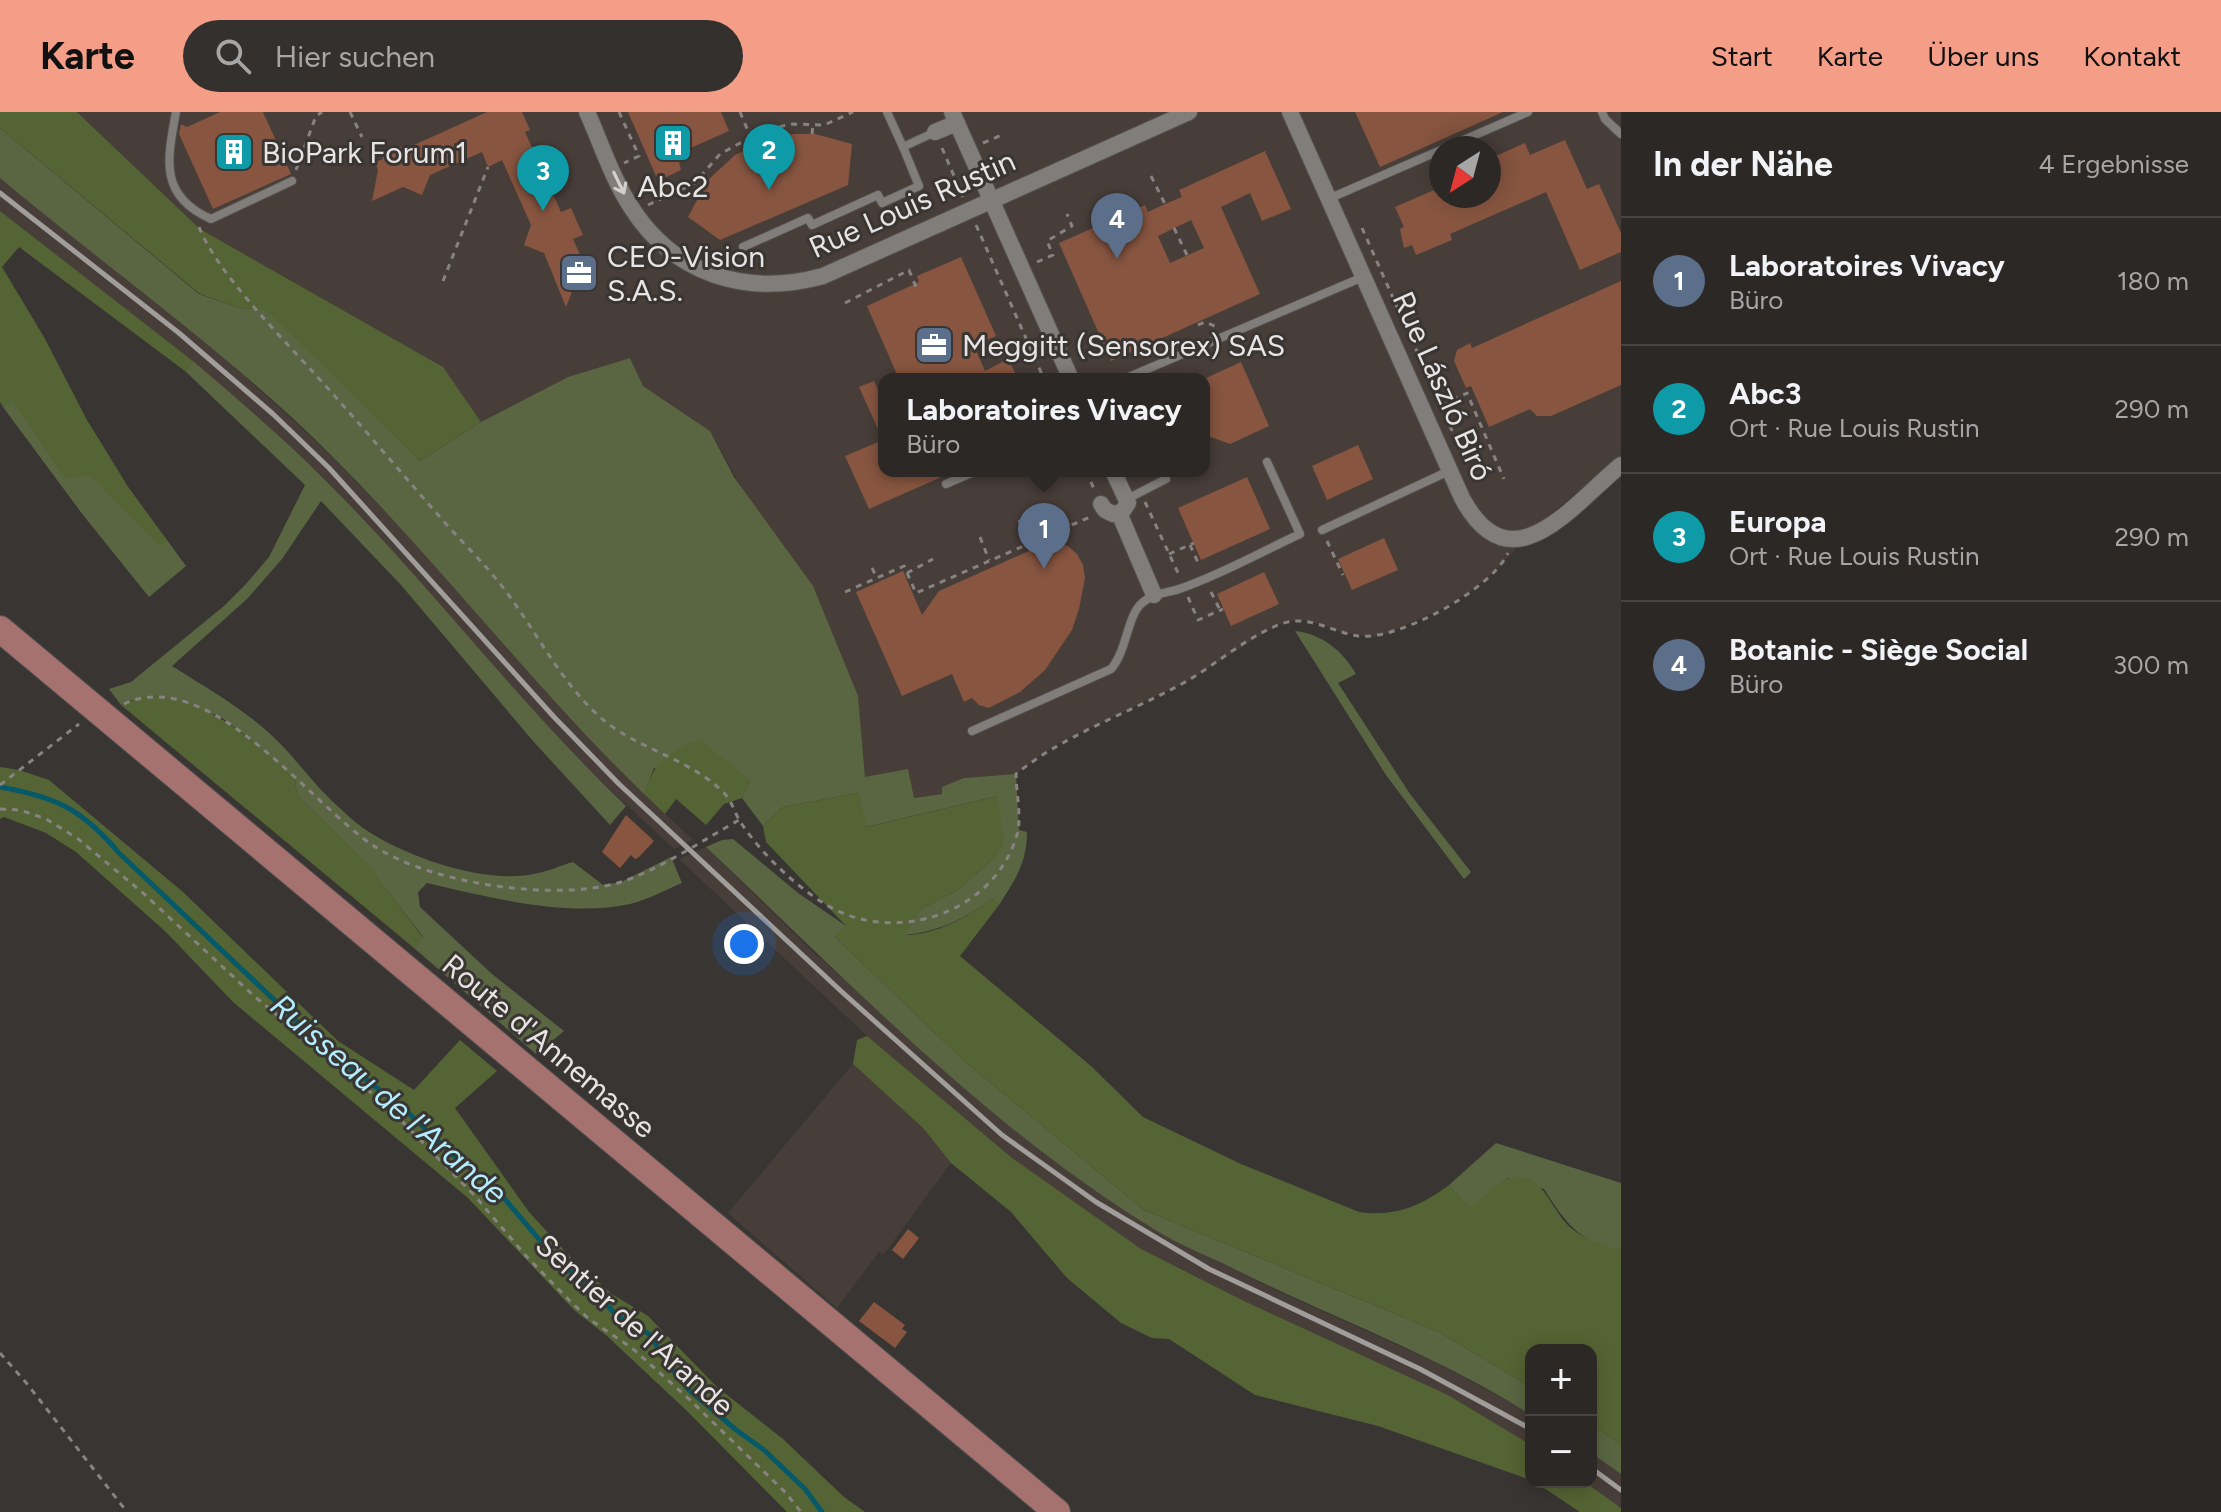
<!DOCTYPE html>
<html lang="de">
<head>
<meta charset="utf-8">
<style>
  :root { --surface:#2b2826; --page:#33302e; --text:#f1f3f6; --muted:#a6a6a7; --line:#474443; --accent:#f49e88 }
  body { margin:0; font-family:Figtree,sans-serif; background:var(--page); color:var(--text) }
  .controls { position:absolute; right:24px; bottom:24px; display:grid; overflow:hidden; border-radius:16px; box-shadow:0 4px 20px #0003 }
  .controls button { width:72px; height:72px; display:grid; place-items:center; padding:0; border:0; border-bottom:2px solid var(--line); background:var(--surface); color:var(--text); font:40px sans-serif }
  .compass { position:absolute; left:1429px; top:24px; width:72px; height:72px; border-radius:50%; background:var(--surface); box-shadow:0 4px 20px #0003; rotate:216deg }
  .you { position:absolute; left:744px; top:832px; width:28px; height:28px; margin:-20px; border:6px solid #fff; border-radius:50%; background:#1a73e8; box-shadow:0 0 0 12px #1a73e833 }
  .badge { display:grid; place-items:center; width:52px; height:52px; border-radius:50%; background:var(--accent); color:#fff; font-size:26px; font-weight:700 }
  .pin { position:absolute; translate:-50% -66px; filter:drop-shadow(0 2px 4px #0008) }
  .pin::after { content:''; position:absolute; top:42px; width:28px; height:24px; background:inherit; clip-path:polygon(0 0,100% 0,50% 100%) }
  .popup { position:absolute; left:878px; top:261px; width:332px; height:104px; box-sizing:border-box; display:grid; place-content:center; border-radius:16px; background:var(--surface); filter:drop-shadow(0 2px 6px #0005); font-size:26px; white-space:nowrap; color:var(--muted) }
  .popup b { font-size:30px; color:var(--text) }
  .popup::after { content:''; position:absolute; left:50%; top:100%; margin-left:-16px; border:16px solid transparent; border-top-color:var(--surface) }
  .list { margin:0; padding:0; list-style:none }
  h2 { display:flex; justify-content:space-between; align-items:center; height:104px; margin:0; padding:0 32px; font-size:34px }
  h2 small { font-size:26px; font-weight:400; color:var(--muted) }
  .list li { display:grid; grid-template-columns:52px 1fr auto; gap:24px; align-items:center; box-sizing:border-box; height:128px; padding:0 32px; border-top:2px solid var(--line) }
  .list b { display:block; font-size:30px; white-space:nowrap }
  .list p { margin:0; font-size:26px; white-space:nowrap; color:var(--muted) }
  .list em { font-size:26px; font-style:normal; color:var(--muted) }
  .icon { flex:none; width:44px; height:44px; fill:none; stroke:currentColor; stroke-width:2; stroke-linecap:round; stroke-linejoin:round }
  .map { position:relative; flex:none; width:1621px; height:1400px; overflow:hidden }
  header { display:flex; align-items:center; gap:48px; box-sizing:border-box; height:112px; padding:0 40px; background:var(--accent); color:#111 }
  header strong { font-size:38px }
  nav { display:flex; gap:44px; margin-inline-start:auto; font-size:28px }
  .search { width:560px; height:72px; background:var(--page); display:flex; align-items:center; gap:20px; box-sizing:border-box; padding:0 28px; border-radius:44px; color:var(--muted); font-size:30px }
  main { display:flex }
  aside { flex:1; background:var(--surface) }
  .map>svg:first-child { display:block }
</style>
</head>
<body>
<header>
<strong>Karte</strong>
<div class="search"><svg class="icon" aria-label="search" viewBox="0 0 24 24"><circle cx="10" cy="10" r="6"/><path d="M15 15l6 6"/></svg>Hier suchen</div>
<nav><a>Start</a><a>Karte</a><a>Über uns</a><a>Kontakt</a></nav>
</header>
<main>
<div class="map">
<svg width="1621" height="1400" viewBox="0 0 1621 1400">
  <rect width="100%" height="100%" fill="#393533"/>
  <g fill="#483e39" fill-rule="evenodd">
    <path d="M77,0h1544v343l-84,71 -40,43 -26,22 -32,19 -51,23 -15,4 -32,-5 -32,-11 -13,-1 -19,5 -89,56 -133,64 -39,29 -52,4 -22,16 -28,4 -49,-21 -7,-81 -148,-265 -67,-45 -13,-28 -62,19 -87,45 -38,-55 -243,-138zM1441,36h48v48h-48zM884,267h320v92h-320z"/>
    <polygon points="0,66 206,229 332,344 414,429 523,555 623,662 693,728 674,737 574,644 326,368 261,307 193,249 0,99"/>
    <polygon points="706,735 812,839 947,960 1008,1012 1075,1063 1158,1119 1258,1170 1437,1251 1517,1294 1531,1303 1531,1333 1448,1283 1244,1189 1141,1137 1059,1080 1012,1046 931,980 867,924 679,747"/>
    <polygon points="853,952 923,1016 951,1051 884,1142 879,1140 837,1196 728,1101"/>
    <polygon points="1591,1341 1621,1362 1621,1396 1585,1370 1591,1370"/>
  </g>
  <g fill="#5a6642">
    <path d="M0,16l199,166 40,14 27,1 154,152 61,-39 87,-45 62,-19 13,28 67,45 24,46 79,109 45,110 7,81 43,-8 6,29 28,-4v-7l22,-9 52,-4 3,56 8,2c0,31 -12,48 -28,73l-7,-6c-27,20 -54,33 -88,36l17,-26 37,-19 39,-35v-59l-131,31 -8,-34 -75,14 -20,19 -21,-28 8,-18 -96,-12 -10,26c-110,-106 -203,-229 -311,-337 -103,-103 -222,-186 -333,-279z"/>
    <path d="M193,249c45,38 89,76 131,118 105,104 194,224 302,327l-16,19 -77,-84 -132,-156 -80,-84 -39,58 -35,40 -75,67c33,21 67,40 96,66 23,20 41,47 63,68 10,9 21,20 32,28 42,29 124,58 175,45 12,-2 23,-8 35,-11l30,23 18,-3 50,-25 11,26c-17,7 -35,17 -52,21 -61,14 -143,-7 -203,-21l-9,9 2,15 72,67 72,57 -28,23 -122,-106 9,-11 -56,-73 -70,-69 -2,-15 -49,-44 -28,-21 -86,-15 -11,5 -12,-16 22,-7 93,-76 21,-21 24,-28 36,-72 -120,-114z"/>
    <polygon points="11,289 88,310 128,375 186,454 149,485 83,403 3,295"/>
    <path d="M1295,519c27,3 48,20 61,43l-18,9 72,111 61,78 -7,7 -78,-104z"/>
    <path d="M733,727l65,54 48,33 -11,11 127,122 182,151 295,122 92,55v28c-97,-62 -207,-100 -309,-152 -22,-10 -45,-20 -65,-32 -169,-103 -308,-249 -451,-384l16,-7z"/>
    <path d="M1496,1031l125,40v67c-42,-7 -56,-28 -77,-61l-36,-11 -38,31 -21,-24z"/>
    <polygon points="1591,1313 1621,1332 1621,1362 1591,1341"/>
  </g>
  <g fill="#556434">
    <polygon points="0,0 77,0 200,117 443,255 481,310 420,349 266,198 239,196 200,182 0,16"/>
    <polygon points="0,99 193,249 185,259 19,135 2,155 44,225 88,310 128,375 167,429 160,435 91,364 65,366 12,289 3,295 0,290"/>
    <path d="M156,583c62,11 95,44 139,85l2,15 70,68 56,75 -9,10 -293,-243 24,-9z"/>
    <path d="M699,627l51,41 -8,18 -18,6 -18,21 -30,-26 -11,15 -21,-20c14,-38 19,-37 55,-55z"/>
    <polygon points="0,655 19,658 49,668 183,780 338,929 414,978 460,928 497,959 455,996 529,1100 574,1149 612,1182 648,1204 717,1275 783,1327 844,1385 865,1400 787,1400 687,1299 607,1224 574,1198 468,1086 233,890 166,820 76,740 46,721 4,705 0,707"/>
    <path d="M858,681l9,34 130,-31 7,45 -7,14 -39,35 -37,19 -16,26c33,-1 61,-17 87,-36l7,6 -39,51 131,110 52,51 98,47 118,48c36,5 62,-6 90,-27l21,23c11,-8 27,-27 40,-30 30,-8 40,27 55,44 11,14 39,25 56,28v194l-30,-19v-75h-60v37l-92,-55 -295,-122 -182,-151 -127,-122 11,-11 -80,-84 -3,-16 20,-19z"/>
    <polygon points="867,924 1012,1046 1141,1137 1244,1189 1448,1283 1531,1333 1531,1368 1378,1314 1255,1283 1169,1227 1152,1226 1121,1211 1067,1166 1011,1100 951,1051 923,1016 853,952 857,928"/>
    <polygon points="1535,1370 1585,1370 1621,1396 1621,1400 1580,1400"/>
  </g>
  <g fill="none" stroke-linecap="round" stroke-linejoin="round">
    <path stroke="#065969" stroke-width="5" d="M0,675c56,10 82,22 119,66l206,195 77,59 54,51 36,26 63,74 40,34 22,24 32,18 25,38 14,17 47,40 29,21 41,39 17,23"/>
  </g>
  <g fill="#875540" fill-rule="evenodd">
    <polygon points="220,0 263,0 291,62 213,97 179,22 181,12 187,15"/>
    <polygon points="487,0 522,0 530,18 525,20 561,100 571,96 583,123 573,127 590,165 575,172 566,195 544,141 524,133 531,113 502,48 488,55 482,40 430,63 422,83 403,75 372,89 378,58 375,50 383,47 381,43 401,34 403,38"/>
    <polygon points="628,0 721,0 729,19 677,42 681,58 662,67 659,63 656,64"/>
    <polygon points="1355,0 1503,0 1380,55"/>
    <polygon points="793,22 815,22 852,32 848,73 720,128 688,105 708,68 735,43 772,26"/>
    <polygon points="1565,28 1587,77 1599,72 1621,121 1621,140 1580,158 1546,80 1450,122 1452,128 1416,143 1412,133 1404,136 1400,117 1404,115 1395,95 1441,75 1441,84 1489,84 1489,47 1525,31 1530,43"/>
    <path d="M1265,39l26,58 -29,12 -12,-28 -29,14 39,87 -149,67 -52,-118 86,-38 3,7 17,-8 17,-7 -3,-7zM1191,108l13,28 -34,15 -12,-27z"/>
    <polygon points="961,145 996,224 974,234 985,259 1008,247 1018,267 899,267 867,194 919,170 917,164"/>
    <polygon points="1621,169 1621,273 1551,304 1537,304 1530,297 1489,315 1471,274 1466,276 1454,249 1457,238 1470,231 1472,236"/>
    <polygon points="1241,250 1269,314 1230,332 1211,325 1204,328 1204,267"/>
    <polygon points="874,269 884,291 884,359 955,359 869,397 845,344 883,328 859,275"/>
    <polygon points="1358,333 1373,367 1327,388 1312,354"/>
    <polygon points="1247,365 1270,417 1201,448 1178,396"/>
    <polygon points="1384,426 1398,458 1352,478 1338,447"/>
    <polygon points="1055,431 1068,434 1077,442 1083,453 1085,466 1079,497 1072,518 1045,558 1020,580 989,596 979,593 972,586 964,590 952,562 902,584 856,480 903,459 922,503 939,479 1040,434"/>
    <polygon points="1264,460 1279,492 1231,514 1217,482"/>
    <polygon points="626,703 654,729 639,745 635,747 631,743 620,756 602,740"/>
    <polygon points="908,1117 919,1126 903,1147 892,1138"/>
    <polygon points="874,1190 905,1213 902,1217 907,1220 895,1236 859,1209"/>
  </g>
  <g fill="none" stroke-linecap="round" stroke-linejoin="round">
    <g stroke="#54514f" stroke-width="10">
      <g id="service">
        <path d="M176,0c-9,48 -17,84 35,107l81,-38"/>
        <polyline points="887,0 903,35 935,20"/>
        <polyline points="1602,0 1605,7 1621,22"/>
        <polyline points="1445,36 1528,0"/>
        <polyline points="1328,87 1441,38"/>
        <polyline points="743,135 808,106 812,113 878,83 882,91 919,74 903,35"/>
        <polyline points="1124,267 1363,165"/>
        <polyline points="946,372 976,359"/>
        <polyline points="1127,387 1166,367"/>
        <polyline points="1322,418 1449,359"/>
        <path d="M972,619l139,-62c16,-18 16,-53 31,-66 11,-10 27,-10 40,-15 40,-14 79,-36 118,-54l-33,-72"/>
      </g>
    </g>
    <g stroke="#54514f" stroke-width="18">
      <g id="minor">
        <path d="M587,0c14,31 25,66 44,95 43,68 116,90 192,69l366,-164"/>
        <polyline points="952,0 1071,267"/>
        <path d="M1290,0l172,386c49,91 109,8 159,-33"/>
        <polyline points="935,20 957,11"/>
        <polyline points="1101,392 1105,398 1113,402 1122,400 1128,391 1113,359"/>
        <polyline points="1119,401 1154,483"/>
      </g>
    </g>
    <g stroke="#54514f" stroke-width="28">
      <polyline id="primary" points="0,517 1057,1400"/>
    </g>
    <g stroke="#878382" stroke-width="3" stroke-dasharray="6 6" stroke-linecap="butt">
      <polyline points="350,0 362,25"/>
      <polyline points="619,0 639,44 624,51"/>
      <polyline points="740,0 754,33"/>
      <polyline points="812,22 813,13"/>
      <polyline points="983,31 1004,22"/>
      <polyline points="942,36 963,85"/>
      <polyline points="296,58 316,4 322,0"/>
      <polyline points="1151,64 1165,92"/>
      <polyline points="648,93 695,71 720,42 764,18 792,12 824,13 853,0"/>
      <polyline points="976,113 1044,267"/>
      <path d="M199,115c17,44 81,109 114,145 43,47 84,96 126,144 19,22 40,42 58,64 37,45 60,99 104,138 36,31 87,40 121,73 10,9 12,21 19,32 21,31 52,61 84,81 68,42 168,11 192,-69 5,-17 -1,-43 -1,-61 51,-41 114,-61 171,-93 31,-18 61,-45 94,-57 27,-10 51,8 77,12 40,5 133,-46 150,-83"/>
      <polyline points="1174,116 1187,143"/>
      <polyline points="1362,116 1458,332"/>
      <polyline points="1037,150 1053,143 1047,129 1072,114 1067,102"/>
      <polyline points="443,169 488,55"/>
      <polyline points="845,191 909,158 916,175"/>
      <polyline points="1198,213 1205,210 1217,215"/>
      <polyline points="1442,294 1467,281 1504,367"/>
      <polyline points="1086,359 1094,377"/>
      <polyline points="1145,390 1179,463"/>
      <polyline points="1019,408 1029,431"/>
      <polyline points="980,425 989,448"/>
      <polyline points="1327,429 1343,463"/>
      <polyline points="1190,433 1200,455"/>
      <polyline points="1169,442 1194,431"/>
      <polyline points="872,456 877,466"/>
      <polyline points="907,461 933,447"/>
      <polyline points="845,480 904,454 916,481 1090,405"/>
      <polyline points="1211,480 1220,498"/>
      <polyline points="1188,485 1198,508 1223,497"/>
      <path d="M124,592c85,-40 185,99 250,142 57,38 182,56 247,36 36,-11 84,-43 118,-62"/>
      <polyline points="0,673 79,612"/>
      <polyline points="0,697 20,698 46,707 77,726 143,781 254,884 386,993 474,1083 527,1145 570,1189 589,1207 632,1236 690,1288 786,1381 801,1400"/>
      <polyline points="0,1241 28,1273 127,1400"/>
    </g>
    <use href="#service" stroke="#817d7a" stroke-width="8"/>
    <use href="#minor" stroke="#817d7a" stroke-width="16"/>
    <use href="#primary" stroke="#a67270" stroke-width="26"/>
    <g stroke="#a09d9b" stroke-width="5">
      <polyline points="0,81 179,221 273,302 329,356 554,605 619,672 842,880 1002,1023 1096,1090 1209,1157 1420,1257 1531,1317"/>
      <polyline points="1591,1356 1621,1378"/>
    </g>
  </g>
  <defs><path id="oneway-shaft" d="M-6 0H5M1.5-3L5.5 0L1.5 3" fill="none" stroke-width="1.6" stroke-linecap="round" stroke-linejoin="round" transform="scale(2)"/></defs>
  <use stroke="#d3cfce" href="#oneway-shaft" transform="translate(619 71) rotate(64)"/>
  <defs>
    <g id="building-square" transform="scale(2)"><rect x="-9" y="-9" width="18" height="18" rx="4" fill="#0f9aa8" stroke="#393533"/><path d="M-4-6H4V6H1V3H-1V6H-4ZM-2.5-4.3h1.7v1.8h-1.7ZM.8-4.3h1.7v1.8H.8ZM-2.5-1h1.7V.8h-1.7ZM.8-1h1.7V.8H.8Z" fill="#fff"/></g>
    <g id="office-square" transform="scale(2)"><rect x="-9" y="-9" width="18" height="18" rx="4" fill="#5c6f8a" stroke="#393533"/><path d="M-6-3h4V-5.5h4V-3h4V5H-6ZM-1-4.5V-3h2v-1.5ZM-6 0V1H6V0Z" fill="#fff"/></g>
  </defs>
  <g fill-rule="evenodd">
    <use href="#building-square" x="673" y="31"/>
    <use href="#building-square" x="234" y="40"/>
    <use href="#office-square" x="579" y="161"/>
    <use href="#office-square" x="934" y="233"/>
  </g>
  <g text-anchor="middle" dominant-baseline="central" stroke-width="6" stroke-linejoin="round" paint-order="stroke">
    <g font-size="30" fill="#e7e4e3" stroke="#393533" text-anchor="start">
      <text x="262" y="40">BioPark Forum1</text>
      <text x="673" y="74" text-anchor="middle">Abc2</text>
      <text x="607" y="144">CEO-Vision<tspan x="607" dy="34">S.A.S.</tspan></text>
      <text x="962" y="233">Meggitt (Sensorex) SAS</text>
    </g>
    <g font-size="30" fill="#e7e4e3" stroke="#393533">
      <text transform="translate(912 92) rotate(-24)">Rue Louis Rustin</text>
      <text transform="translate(1443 274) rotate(66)">Rue László Biró</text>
      <text transform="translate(549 934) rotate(40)">Route d'Annemasse</text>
      <text transform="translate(635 1213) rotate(42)">Sentier de l'Arande</text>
    </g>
    <g font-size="32" font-style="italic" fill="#b3edfd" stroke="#393533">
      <text transform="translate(389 987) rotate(41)">Ruisseau de l'Arande</text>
    </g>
  </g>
</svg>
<div class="controls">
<button>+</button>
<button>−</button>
</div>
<svg class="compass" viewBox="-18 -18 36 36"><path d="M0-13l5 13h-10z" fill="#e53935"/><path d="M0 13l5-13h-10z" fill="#a6a6a7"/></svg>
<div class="you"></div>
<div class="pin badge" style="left:1044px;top:457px;background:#5c6f8a">1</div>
<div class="popup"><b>Laboratoires Vivacy</b>Büro</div>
<div class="pin badge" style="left:769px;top:78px;background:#0f9aa8">2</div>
<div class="pin badge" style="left:543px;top:99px;background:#0f9aa8">3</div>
<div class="pin badge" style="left:1117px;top:147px;background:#5c6f8a">4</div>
</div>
<aside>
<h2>In der Nähe<small>4 Ergebnisse</small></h2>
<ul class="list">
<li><span class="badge" style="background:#5c6f8a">1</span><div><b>Laboratoires Vivacy</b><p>Büro</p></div><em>180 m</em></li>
<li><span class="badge" style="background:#0f9aa8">2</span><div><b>Abc3</b><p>Ort · Rue Louis Rustin</p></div><em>290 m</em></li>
<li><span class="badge" style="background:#0f9aa8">3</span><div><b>Europa</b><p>Ort · Rue Louis Rustin</p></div><em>290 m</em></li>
<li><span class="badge" style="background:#5c6f8a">4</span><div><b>Botanic - Siège Social</b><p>Büro</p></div><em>300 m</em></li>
</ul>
</aside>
</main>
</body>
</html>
